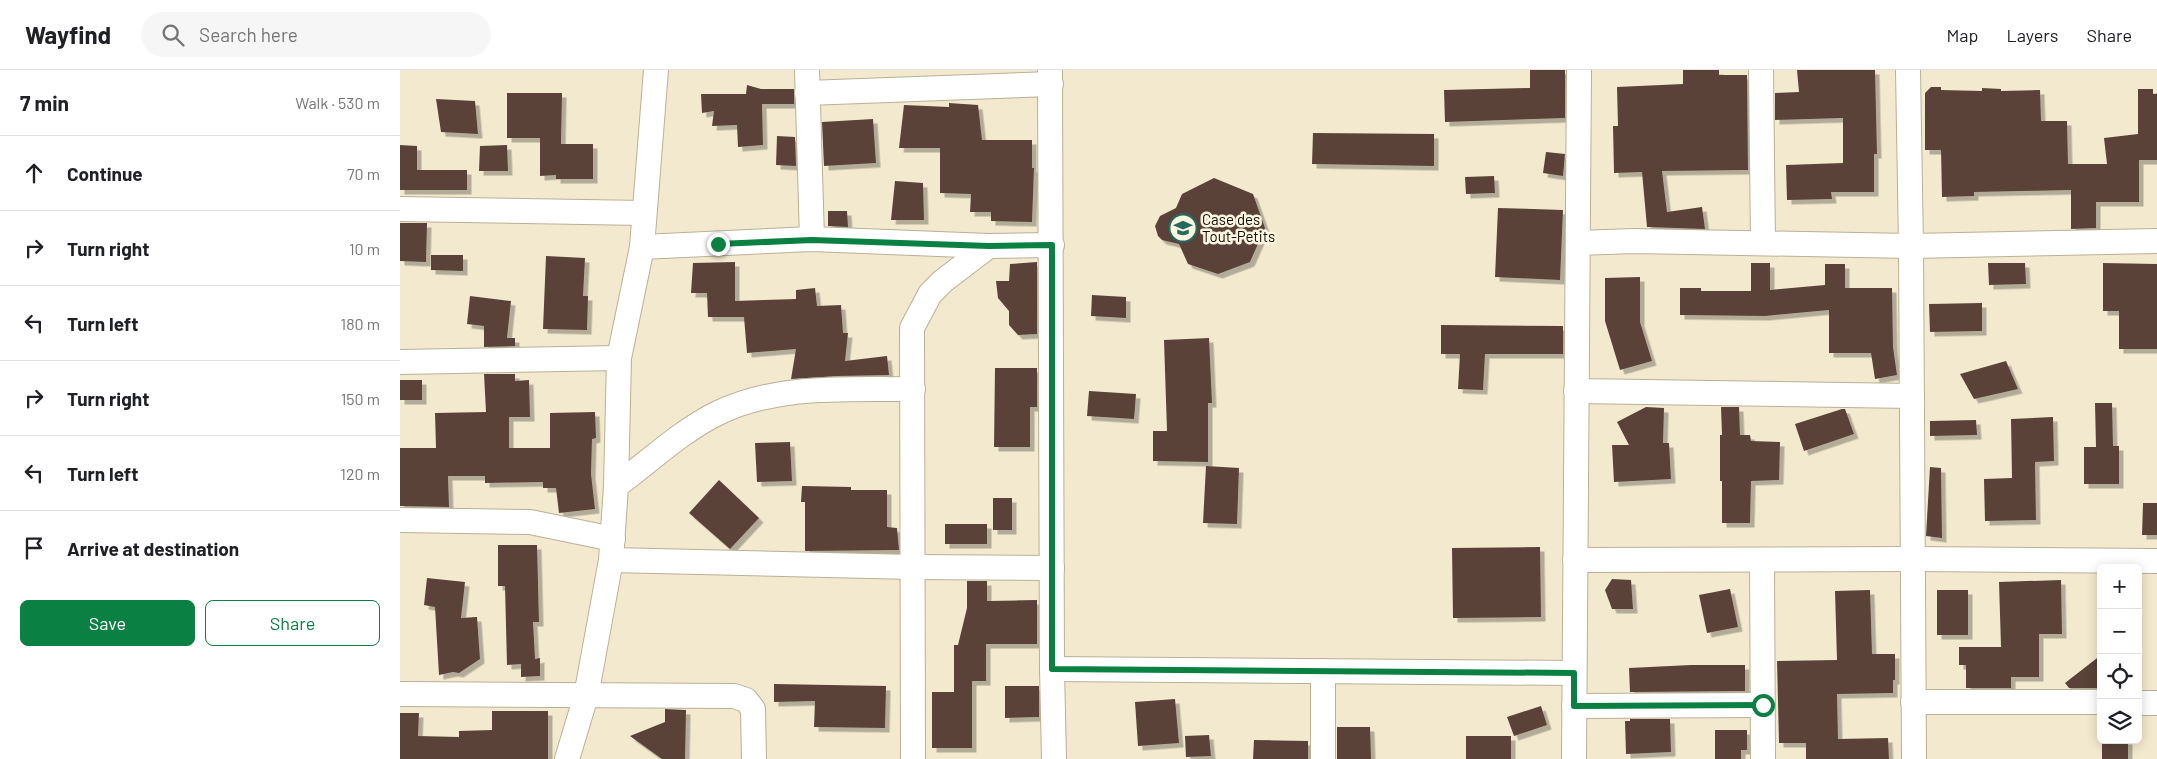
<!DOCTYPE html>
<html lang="en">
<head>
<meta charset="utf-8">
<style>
  :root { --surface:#fff; --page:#f6f6f6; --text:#202124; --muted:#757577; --line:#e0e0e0; --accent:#0b8043 }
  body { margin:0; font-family:Barlow,sans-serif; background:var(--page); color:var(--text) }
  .controls { position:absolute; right:15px; bottom:15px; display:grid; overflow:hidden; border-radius:8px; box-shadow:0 2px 12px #0003 }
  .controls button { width:45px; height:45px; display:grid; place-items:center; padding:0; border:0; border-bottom:1px solid var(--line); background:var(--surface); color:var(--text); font:25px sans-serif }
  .stop { position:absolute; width:15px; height:15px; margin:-11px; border:4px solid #0b8043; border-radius:50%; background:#fff }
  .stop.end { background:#0b8043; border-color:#fff; box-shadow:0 1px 5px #0008 }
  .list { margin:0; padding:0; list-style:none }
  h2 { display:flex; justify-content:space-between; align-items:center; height:65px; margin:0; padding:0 20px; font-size:21px }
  h2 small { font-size:16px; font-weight:400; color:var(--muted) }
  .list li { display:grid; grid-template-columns:32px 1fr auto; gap:15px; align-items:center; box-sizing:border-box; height:75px; padding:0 20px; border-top:1px solid var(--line) }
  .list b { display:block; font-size:19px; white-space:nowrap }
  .list em { font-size:16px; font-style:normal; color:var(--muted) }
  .actions { display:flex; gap:10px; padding:15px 20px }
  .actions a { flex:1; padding:11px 0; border:1px solid var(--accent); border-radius:8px; text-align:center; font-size:18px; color:var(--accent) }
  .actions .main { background:var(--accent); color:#fff }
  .icon { flex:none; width:28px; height:28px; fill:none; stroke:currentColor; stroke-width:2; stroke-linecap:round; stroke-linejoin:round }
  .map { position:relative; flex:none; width:1757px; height:689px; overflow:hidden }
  header { display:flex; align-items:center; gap:30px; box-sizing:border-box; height:70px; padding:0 25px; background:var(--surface); border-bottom:1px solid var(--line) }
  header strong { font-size:24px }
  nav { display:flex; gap:28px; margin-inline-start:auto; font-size:18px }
  .search { width:350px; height:45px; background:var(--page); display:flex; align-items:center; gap:12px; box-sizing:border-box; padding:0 18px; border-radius:28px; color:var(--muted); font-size:19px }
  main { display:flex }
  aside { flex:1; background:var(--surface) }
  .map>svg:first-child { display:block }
</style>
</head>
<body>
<header>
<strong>Wayfind</strong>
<div class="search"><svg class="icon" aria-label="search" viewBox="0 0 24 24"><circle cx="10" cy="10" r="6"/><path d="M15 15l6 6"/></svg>Search here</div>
<nav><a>Map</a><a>Layers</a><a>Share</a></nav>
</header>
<main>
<aside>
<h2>7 min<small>Walk · 530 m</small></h2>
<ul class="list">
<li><svg class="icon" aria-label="ahead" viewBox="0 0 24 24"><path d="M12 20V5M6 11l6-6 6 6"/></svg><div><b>Continue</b></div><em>70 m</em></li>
<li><svg class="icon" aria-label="right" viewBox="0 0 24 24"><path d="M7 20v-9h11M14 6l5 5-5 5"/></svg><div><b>Turn right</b></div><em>10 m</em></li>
<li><svg class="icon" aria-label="left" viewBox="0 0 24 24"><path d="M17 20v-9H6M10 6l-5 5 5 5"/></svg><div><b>Turn left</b></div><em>180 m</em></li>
<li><svg class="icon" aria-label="right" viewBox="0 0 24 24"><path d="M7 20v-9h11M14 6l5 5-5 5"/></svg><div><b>Turn right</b></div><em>150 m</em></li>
<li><svg class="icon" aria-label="left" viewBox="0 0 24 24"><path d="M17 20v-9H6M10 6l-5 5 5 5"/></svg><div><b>Turn left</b></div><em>120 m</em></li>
<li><svg class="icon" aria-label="arrive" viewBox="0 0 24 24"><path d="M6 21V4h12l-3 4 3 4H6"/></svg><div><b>Arrive at destination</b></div></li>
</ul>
<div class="actions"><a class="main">Save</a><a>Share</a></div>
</aside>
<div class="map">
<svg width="1757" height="689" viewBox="0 0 1757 689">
  <defs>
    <filter id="shadow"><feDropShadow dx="4.5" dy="4.5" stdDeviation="0" flood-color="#0004"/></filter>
  </defs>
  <rect width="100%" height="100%" fill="#f3e9cf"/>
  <g fill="#5a4339" filter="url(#shadow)">
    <polygon points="1130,0 1165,0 1165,48 1045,52 1044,20 1130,18"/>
    <polygon points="1283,0 1319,0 1319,5 1347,5 1348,100 1262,101 1267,142 1302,137 1305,159 1247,157 1242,102 1214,103 1213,56 1218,56 1217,17 1283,14"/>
    <polygon points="1397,0 1475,0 1477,84 1474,84 1474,122 1431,122 1432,129 1387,130 1386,95 1443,93 1443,48 1375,50 1375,23 1399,22"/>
    <polygon points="347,15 361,19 394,19 394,34 362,34 363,75 338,77 337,55 312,56 314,41 302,43 301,24 346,24"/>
    <polygon points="1531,17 1541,17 1541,20 1582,21 1582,18 1601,19 1601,21 1640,20 1641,51 1667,51 1668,94 1707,94 1704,68 1738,64 1738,19 1753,19 1753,24 1757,24 1757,90 1739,90 1739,132 1696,132 1696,158 1671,159 1671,120 1574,122 1574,126 1542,127 1541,80 1525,80 1525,23"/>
    <polygon points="107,23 162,23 161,74 193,74 193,109 156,109 156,105 140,106 140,68 107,68"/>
    <polygon points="36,29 75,31 78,64 41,62"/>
    <polygon points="549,33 578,35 582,70 632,70 632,98 634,98 632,152 591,151 591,142 570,142 571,124 540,123 540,78 499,78 504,35 549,37"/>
    <polygon points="473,49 476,93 424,96 422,52"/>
    <polygon points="913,63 1034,64 1034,96 912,94"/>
    <polygon points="377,66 395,67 396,96 376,95"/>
    <polygon points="0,75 17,76 17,100 67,100 67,120 0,120"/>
    <polygon points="107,75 108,101 79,101 80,76"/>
    <polygon points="1146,82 1165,84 1163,106 1143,103"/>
    <polygon points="1094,106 1095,123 1066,124 1065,107"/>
    <polygon points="814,108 853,124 865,158 850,192 818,204 788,194 779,174 762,170 758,166 755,156 760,146 776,138 782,124"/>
    <polygon points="495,111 523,113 524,150 491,150"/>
    <polygon points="1098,138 1163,140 1160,210 1095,207"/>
    <polygon points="428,141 447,141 448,157 428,156"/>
    <polygon points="0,153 27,153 26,192 0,191"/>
    <polygon points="31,185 63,185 63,201 31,200"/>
    <polygon points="146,186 185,188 183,226 188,226 187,260 143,259"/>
    <polygon points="335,192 335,231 396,229 396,220 415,218 417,236 441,235 443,263 448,263 445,291 487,286 489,305 438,306 391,309 396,279 347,283 344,247 308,247 307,223 291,223 293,193"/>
    <polygon points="637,192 637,264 618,265 609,255 609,241 598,228 596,211 609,211 610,194"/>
    <polygon points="1351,193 1370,193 1370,220 1425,215 1425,194 1445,194 1445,218 1492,218 1493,277 1497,305 1475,309 1471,283 1429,283 1429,240 1365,246 1280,245 1280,218 1301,218 1301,221 1351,221"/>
    <polygon points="1588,193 1625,193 1626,214 1589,215"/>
    <polygon points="1703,193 1757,194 1757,279 1719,279 1719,241 1703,241"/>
    <polygon points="1240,207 1240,252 1252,291 1220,300 1205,251 1205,208"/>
    <polygon points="692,225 726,227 726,248 691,246"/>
    <polygon points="70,226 111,231 107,268 115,268 115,276 84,277 84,256 67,254"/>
    <polygon points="1582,233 1582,261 1530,262 1529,234"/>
    <polygon points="1041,255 1163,256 1163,284 1085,284 1083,320 1058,319 1060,284 1041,284"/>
    <polygon points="809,268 812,333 808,333 808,392 753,391 753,361 767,361 764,270"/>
    <polygon points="1606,291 1618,319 1574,329 1560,304"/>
    <polygon points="595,298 637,298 637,337 630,337 630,377 594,377"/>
    <polygon points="84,304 115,304 115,311 129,310 130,347 109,347 109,378 150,378 150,343 195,342 196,368 192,369 191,404 195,439 159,443 156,418 143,418 143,412 85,413 85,406 48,406 49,437 0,436 0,378 36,378 35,343 86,342"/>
    <rect x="0" y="310" width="22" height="20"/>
    <polygon points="689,321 736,324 734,349 687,346"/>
    <polygon points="1695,333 1712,333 1713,376 1719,376 1719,414 1684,414 1684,377 1696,377"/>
    <polygon points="1246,337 1264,338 1263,373 1269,373 1271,409 1214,412 1212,375 1229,375 1217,352"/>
    <polygon points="1321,337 1339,337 1340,365 1350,365 1351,371 1380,372 1379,410 1351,411 1350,453 1322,453 1322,411 1320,411 1320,365 1322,365"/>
    <polygon points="1442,339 1445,339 1454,364 1404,381 1395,354"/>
    <polygon points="1653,347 1654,391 1635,392 1636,450 1585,451 1584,409 1612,408 1611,349"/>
    <polygon points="1576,350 1577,365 1530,366 1530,351"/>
    <polygon points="390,372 392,411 357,412 355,373"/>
    <polygon points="806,396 839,398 837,454 803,453"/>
    <polygon points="1530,397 1541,398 1542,468 1526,466"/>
    <polygon points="319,410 359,448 330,479 289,443"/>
    <polygon points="402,416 451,417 451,420 487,420 487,457 497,458 499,480 405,481 405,432 401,432"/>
    <rect x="593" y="428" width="19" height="32"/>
    <polygon points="1743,433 1757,433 1757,465 1742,465"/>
    <rect x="545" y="454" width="42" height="20"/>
    <polygon points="98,475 137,475 139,552 133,552 135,589 140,588 140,606 121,607 121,594 107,595 105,516 98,516"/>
    <polygon points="1140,477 1141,547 1053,548 1052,478"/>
    <polygon points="27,508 65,512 61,548 77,547 80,589 59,603 53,602 39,605 35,537 24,535"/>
    <polygon points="1212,509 1231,510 1233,539 1212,539 1205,520"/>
    <polygon points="1661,510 1662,564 1639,564 1639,607 1611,607 1611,618 1566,618 1566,595 1559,595 1559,577 1601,577 1599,512"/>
    <polygon points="567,511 587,511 587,531 637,530 637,574 586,574 586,611 572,611 572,678 532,678 532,622 554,622 554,575 558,575 567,538"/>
    <polygon points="1330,519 1338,557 1307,563 1299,525"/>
    <polygon points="1470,520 1472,584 1495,584 1495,610 1493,610 1493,623 1437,624 1438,669 1488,668 1489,689 1406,689 1406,673 1379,673 1377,591 1437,590 1435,521"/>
    <rect x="1537" y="520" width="31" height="45"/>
    <polygon points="1701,585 1701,618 1669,618 1665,613"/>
    <polygon points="1291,595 1345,595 1345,621 1230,622 1229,598"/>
    <polygon points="374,614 486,616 485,658 414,657 415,631 374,632"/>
    <polygon points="605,616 639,616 639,647 605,648"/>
    <polygon points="775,629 779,673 738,676 735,632"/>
    <polygon points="1141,636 1147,655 1114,666 1107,647"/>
    <polygon points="265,639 286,640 285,689 262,689 230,666 265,652"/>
    <polygon points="92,641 148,641 148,689 0,689 0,643 19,643 18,666 59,667 59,661 92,660"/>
    <polygon points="1230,649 1270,649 1271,682 1226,684 1225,651 1230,651"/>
    <polygon points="937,657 970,657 971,689 937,689"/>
    <polygon points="1315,660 1347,660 1347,680 1341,680 1341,689 1315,689"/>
    <polygon points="809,665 811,686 786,687 785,666"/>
    <rect x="1066" y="666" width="45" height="23"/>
    <polygon points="854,670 908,671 908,689 853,689"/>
    <rect x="1702" y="670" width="26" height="19"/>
  </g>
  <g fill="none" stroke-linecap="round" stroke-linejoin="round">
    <g stroke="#bab097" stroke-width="26">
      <g id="street">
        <polyline points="407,0 412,169"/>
        <polyline points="650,0 652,599 654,689"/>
        <polyline points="1361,0 1363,173"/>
        <polyline points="1508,0 1511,176 1514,689"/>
        <polyline points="407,23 651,14"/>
        <polyline points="0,139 244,143"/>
        <polyline points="1178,173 1234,171 1511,176 1757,171"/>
        <polyline points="242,177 412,169 589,176 652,175"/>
        <polyline points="0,292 219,288"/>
        <polyline points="1176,321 1512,326"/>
        <path d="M216,416c33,-24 65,-55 102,-73 59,-29 130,-23 195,-24"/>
        <polyline points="0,450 130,452 213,469"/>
        <polyline points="211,490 513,497 652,498"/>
        <polyline points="1175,490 1513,489 1757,491"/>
        <polyline points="1362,490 1363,689"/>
        <polyline points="652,599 1174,603"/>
        <polyline points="0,624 334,626 346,630 353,639 354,689"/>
        <polyline points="1513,632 1701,632"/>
        <polyline points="1738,633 1757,633"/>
        <polyline points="1174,636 1363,635"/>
        <polyline points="167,689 186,626 211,490 216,416 219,288 242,177 256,0"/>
        <polyline points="513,689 512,258 530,224 543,211 589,176"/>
        <polyline points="923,689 923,601"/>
        <polyline points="1174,689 1179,0"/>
      </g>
    </g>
    <use href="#street" stroke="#fff" stroke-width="24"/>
  </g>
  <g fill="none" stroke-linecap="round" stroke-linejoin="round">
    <polyline stroke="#0b8043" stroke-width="6" points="318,174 412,170 589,176 652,175 652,599 1174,603 1174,636 1363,635"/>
  </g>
  <defs>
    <g id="school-ring" transform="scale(1.4375)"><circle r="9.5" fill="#fff6e1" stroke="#246a5e" stroke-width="1.5"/><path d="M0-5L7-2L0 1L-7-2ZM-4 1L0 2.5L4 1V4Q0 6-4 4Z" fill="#246a5e"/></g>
  </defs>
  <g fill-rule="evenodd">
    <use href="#school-ring" x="783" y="158"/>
  </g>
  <g text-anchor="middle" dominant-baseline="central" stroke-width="5" stroke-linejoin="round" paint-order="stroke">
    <g font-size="15" fill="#100d05" stroke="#fff6e1" text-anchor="start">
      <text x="802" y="149">Case des<tspan x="802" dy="17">Tout-Petits</tspan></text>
    </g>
  </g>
</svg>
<div class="controls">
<button>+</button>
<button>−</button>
<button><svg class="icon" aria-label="locate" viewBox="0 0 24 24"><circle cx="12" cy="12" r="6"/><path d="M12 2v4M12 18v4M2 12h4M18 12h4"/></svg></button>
<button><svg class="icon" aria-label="layers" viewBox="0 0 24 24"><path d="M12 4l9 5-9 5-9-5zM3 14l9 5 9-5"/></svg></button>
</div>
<div class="stop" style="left:1363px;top:635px"></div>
<div class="stop end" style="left:318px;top:174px"></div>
</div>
</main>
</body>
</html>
